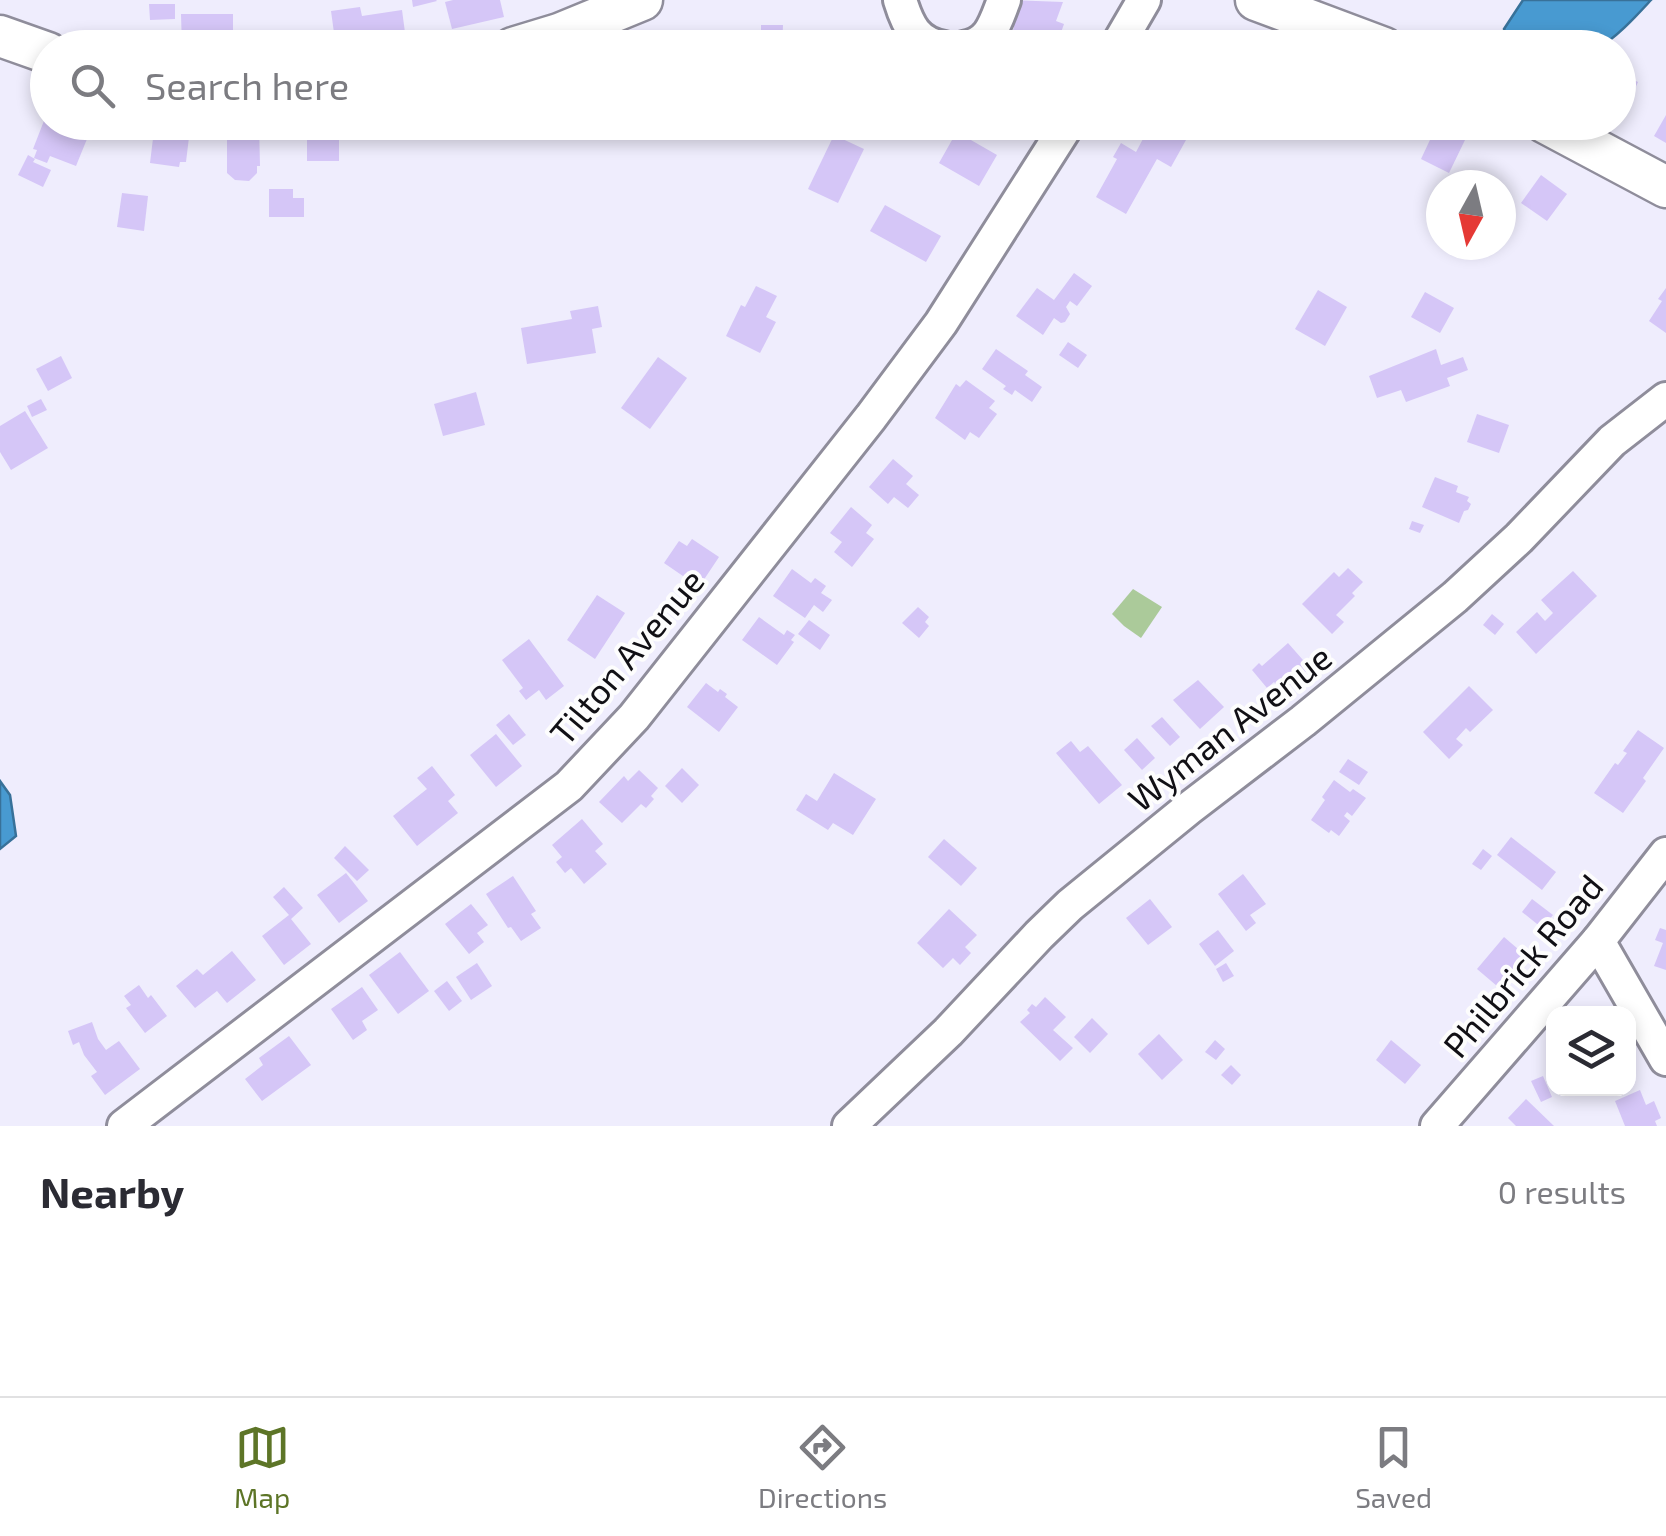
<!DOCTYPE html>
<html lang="en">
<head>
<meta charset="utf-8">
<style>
  :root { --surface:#fff; --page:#f2f2f3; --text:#2b2b33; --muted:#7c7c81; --line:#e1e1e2; --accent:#5d7527 }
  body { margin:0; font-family:"Exo 2",sans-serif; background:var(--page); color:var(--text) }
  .controls { position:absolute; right:30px; bottom:30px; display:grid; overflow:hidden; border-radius:20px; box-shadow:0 5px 15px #0003 }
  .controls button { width:90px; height:90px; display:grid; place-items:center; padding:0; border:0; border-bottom:2px solid var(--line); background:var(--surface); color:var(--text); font:50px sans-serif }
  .compass { position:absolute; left:1426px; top:170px; width:90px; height:90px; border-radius:50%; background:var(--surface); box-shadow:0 5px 15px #0003; rotate:188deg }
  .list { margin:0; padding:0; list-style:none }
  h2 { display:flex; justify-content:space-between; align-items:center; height:130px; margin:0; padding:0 40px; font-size:42px }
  h2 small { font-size:32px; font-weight:400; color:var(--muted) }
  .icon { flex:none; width:55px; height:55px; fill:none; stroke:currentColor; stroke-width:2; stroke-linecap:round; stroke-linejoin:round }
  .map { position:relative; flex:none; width:1666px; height:1126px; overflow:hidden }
  .search { position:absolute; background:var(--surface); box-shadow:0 5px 15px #0003; left:30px; right:30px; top:30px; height:110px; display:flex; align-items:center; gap:25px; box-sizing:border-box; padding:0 35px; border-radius:55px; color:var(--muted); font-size:38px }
  .sheet { height:270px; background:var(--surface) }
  nav { display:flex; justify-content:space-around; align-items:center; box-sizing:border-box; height:140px; border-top:2px solid var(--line); background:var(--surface); font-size:28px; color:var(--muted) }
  nav a { display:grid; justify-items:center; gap:5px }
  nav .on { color:var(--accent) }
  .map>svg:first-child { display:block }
</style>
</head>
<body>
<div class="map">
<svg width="1666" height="1126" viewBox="0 0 1666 1126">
  <rect width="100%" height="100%" fill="#efedfd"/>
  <polygon fill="#abca9a" points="1133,589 1162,607 1141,638 1124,626 1112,614"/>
  <g fill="#489ad1" stroke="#387199" stroke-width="2.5">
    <path d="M1523,0h128c-12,13 -37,41 -53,47 -8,3 -70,1 -78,-2 -10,-3 -13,-7 -16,-16z"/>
    <polygon points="0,781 10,795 16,836 0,849"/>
  </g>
  <g fill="#d5c6f7">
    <polygon points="412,0 436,0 437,1 413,7"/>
    <polygon points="453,0 500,0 504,17 452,29 445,2"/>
    <polygon points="1011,0 1063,2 1056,21 1064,24 1058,41 1050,38 1047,48 1007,48 1014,27 1009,25"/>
    <polygon points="149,4 175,4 175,19 150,20"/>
    <polygon points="360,7 362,16 402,10 406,40 362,47 360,36 335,40 331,11"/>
    <polygon points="181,14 233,14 233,48 182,48"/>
    <polygon points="761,25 783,25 782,48 761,48"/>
    <polygon points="865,38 884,43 883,48 862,48"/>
    <polygon points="1618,73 1638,82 1633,93 1625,89 1618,104"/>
    <polygon points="47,113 48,122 60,122 89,134 76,166 50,156 47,163 34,158 37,150 33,149"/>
    <polygon points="1666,115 1666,143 1654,136"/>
    <polygon points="155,122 186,123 185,128 190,129 186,162 180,162 179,167 150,163"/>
    <polygon points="939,122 962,122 957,132 997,155 979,186 939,163 952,140 935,131"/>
    <polygon points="1152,122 1186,140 1171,167 1157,159 1126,214 1096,197 1117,159 1113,157 1121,143 1136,152"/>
    <polygon points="259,123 260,166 257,166 257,173 249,181 235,180 227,173 227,128 238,128 238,124"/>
    <polygon points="307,125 339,126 339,161 307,161"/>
    <polygon points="1436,127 1465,140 1449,173 1421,159"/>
    <polygon points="834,135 864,149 838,203 808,189"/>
    <polygon points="28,155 35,159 33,162 51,170 43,187 18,175"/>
    <polygon points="1541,175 1567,194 1547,221 1521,203"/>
    <polygon points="269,189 293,189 293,198 304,198 304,217 269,217"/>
    <polygon points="122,193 148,196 144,231 117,227"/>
    <polygon points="885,205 941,236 926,262 870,231"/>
    <polygon points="1074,273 1092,286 1077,306 1070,301 1066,307 1070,314 1065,322 1061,323 1054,318 1043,335 1016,316 1037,288 1054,300"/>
    <polygon points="756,286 777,296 766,317 776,322 760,353 726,336 741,305 745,307"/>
    <polygon points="1666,288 1666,333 1649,321 1662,301 1658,299"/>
    <polygon points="1318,290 1347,307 1325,346 1295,329"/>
    <polygon points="1425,292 1454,308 1440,333 1411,317"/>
    <polygon points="598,306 602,327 592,329 596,353 527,364 521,328 572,319 570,311"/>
    <polygon points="1068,342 1087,355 1078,368 1059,355"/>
    <polygon points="996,349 1028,371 1025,375 1042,387 1032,402 1015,390 1012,395 1003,389 1006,386 982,369"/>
    <polygon points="1436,349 1441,365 1463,357 1468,370 1447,378 1450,386 1406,402 1401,390 1377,398 1369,376"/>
    <polygon points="61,356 72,378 48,391 36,369"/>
    <polygon points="658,357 687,378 650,429 621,408"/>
    <polygon points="966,380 995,401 989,408 997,414 979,438 970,432 965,440 935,418 956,384 960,387"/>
    <polygon points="476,392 485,425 443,436 434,404"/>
    <polygon points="41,399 47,410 32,417 27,406"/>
    <polygon points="25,411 48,448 11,470 0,452 0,426"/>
    <polygon points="1477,414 1509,425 1499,453 1467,442"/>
    <polygon points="893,459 913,476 906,484 919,495 908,508 894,497 888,504 869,487"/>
    <polygon points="1435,477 1458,486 1456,492 1469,497 1467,501 1471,504 1468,510 1464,511 1459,523 1422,507"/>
    <polygon points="851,507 872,525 866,533 874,539 852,567 834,552 842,542 830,533"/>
    <polygon points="1412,521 1424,525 1420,533 1409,529"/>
    <polygon points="692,539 719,557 699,587 664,563 679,541 687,546"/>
    <polygon points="1348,568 1363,582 1352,593 1355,596 1336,615 1344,622 1332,634 1302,604 1334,572 1339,577"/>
    <polygon points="792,569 811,583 815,578 826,586 821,593 832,600 823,612 814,605 805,618 773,596"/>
    <polygon points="1573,571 1597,596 1536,654 1516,632 1537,612 1545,621 1553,613 1541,600"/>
    <polygon points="597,595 625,613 595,659 567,640"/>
    <polygon points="918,607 929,617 925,622 929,626 919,638 902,623"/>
    <polygon points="1492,614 1504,624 1495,635 1483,625"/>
    <polygon points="759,617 784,635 787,630 795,635 791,640 794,642 777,665 742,640"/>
    <polygon points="809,620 830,635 820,650 798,634"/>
    <polygon points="529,639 564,686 546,700 539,690 526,700 519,691 523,688 502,660"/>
    <polygon points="1288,643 1310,668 1282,692 1274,682 1267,688 1252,670 1259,663 1262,666"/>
    <polygon points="1198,680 1224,707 1200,729 1173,700"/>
    <polygon points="706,683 718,692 720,689 727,694 725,697 738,707 719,732 687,707"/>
    <polygon points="1469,686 1493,710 1470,732 1466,728 1456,739 1463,745 1449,759 1423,732"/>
    <polygon points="509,714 526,735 513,745 496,725"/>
    <polygon points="1162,717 1180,737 1170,746 1151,726"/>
    <polygon points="1638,730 1664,748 1643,778 1646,781 1623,813 1594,793 1615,763 1618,765 1627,753 1623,751"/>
    <polygon points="496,734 522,766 496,787 470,755"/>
    <polygon points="1137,738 1155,758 1142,770 1124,750"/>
    <polygon points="1071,741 1080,752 1088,746 1122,785 1099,804 1056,753"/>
    <polygon points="1348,759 1368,772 1359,785 1339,772"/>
    <polygon points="432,766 455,795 448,801 458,813 417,846 393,816 427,789 417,778"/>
    <polygon points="682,768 699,785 682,803 665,786"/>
    <polygon points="639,770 658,788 651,796 654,799 646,808 641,804 622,823 599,802 624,776 628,781"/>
    <polygon points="834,773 876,799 853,835 833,823 828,830 796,810 806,794 817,801"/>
    <polygon points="1334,780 1350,792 1353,789 1366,798 1352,816 1347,812 1344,816 1350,821 1339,836 1331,830 1329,833 1311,820 1325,800 1322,797"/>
    <polygon points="582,819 603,844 595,851 607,864 584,884 571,868 565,873 556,862 562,857 552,845"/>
    <polygon points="1511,837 1556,872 1542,890 1497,855"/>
    <polygon points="944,839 977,868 961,886 928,857"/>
    <polygon points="345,846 369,870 357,881 334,858"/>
    <polygon points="1483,849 1492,856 1481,870 1472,864"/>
    <polygon points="346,873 368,901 339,923 317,895"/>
    <polygon points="1243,874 1266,904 1250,915 1256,923 1246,931 1218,894"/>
    <polygon points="513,876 536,911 531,914 541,928 521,941 511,927 508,928 486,894"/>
    <polygon points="284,887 303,908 291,919 311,944 284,965 262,936 289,915 273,897"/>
    <polygon points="1150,899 1172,927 1148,945 1126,918"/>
    <polygon points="1532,899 1553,915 1542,928 1522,912"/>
    <polygon points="471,904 488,925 477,933 484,942 469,954 445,924"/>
    <polygon points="949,909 977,935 965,947 971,953 960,965 953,958 943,968 917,943"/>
    <polygon points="1660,928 1666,930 1666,970 1654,966 1663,943 1655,940"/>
    <polygon points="1218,930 1234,951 1215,966 1199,944"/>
    <polygon points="1504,937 1525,955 1517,965 1519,967 1514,973 1510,970 1497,986 1477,969"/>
    <polygon points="232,951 256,980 227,1003 217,991 195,1008 176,986 197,969 203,975"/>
    <polygon points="400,952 429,991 398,1014 369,975"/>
    <polygon points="477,963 492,986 471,1000 456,977"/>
    <polygon points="1226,963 1234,976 1223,982 1216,969"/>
    <polygon points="447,981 462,1001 449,1011 434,991"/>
    <polygon points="139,985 148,998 151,995 167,1016 145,1033 126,1008 131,1005 124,996"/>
    <polygon points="362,987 378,1010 362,1021 367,1030 353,1040 331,1009"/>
    <polygon points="1045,997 1066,1017 1053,1030 1073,1048 1060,1061 1020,1022 1030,1013 1027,1010 1032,1004 1036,1007"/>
    <polygon points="1092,1018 1108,1034 1090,1053 1074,1037"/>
    <polygon points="92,1022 98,1039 106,1050 119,1041 140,1069 105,1095 91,1076 97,1072 84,1055 79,1042 73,1045 68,1031"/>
    <polygon points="1159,1034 1183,1060 1162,1080 1138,1054"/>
    <polygon points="289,1036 311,1065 262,1101 245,1079 263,1065 259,1058"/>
    <polygon points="1215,1040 1225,1049 1216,1060 1205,1052"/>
    <polygon points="1391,1040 1421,1065 1405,1084 1376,1060"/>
    <polygon points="1231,1065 1241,1075 1232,1085 1221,1075"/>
    <polygon points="1543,1076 1552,1097 1541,1102 1531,1081"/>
    <polygon points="1640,1090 1646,1105 1654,1101 1661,1118 1655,1121 1657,1126 1625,1126 1615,1101"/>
    <polygon points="1526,1099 1554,1126 1516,1126 1508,1118"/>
  </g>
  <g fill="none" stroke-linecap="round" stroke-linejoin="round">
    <g stroke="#8f8d9b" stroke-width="38">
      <g id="minor">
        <path d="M900,0c8,26 16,43 44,48"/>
        <path d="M964,48c27,-5 31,-25 40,-48"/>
        <polyline points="1116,48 1144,0"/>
        <polyline points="1598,941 1666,1059"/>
        <polyline points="124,1126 569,786 634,717 871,417 941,323 1069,122"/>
        <polyline points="849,1126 948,1032 1039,935 1070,905 1188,809 1303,721 1455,597 1519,538 1612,441 1666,399"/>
        <polyline points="1437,1126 1598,941 1666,854"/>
      </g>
    </g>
    <g stroke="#8f8d9b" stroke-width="45">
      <g id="major">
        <polyline points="1256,0 1384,48"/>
        <polyline points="0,36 48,53"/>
        <polyline points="513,48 559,34 642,0"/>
        <polyline points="1544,122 1666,187"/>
      </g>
    </g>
    <use href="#minor" stroke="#fff" stroke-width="32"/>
    <use href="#major" stroke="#fff" stroke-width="40"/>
  </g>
  <g text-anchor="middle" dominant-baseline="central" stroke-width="8" stroke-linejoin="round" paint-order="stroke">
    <g font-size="35" fill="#111015" stroke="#fdfdfd">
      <text transform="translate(626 656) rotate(-50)">Tilton Avenue</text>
      <text transform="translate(1229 727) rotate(-38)">Wyman Avenue</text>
      <text transform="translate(1522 965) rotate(-50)">Philbrick Road</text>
    </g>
  </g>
</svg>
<div class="controls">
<button><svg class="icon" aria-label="layers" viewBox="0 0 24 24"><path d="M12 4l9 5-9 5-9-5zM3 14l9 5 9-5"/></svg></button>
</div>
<svg class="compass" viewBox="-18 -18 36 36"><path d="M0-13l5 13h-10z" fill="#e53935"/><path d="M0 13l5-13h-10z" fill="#7c7c81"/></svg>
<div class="search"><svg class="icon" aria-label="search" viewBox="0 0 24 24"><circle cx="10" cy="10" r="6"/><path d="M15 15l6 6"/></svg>Search here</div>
</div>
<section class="sheet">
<h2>Nearby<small>0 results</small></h2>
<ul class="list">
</ul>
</section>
<nav>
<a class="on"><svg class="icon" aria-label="map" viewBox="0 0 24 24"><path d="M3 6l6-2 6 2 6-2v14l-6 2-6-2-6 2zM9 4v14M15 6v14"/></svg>Map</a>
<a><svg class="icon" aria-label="directions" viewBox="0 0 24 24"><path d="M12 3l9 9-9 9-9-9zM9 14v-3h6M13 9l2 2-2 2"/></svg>Directions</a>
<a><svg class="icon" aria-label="saved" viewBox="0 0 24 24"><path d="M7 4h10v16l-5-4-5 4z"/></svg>Saved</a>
</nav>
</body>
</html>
